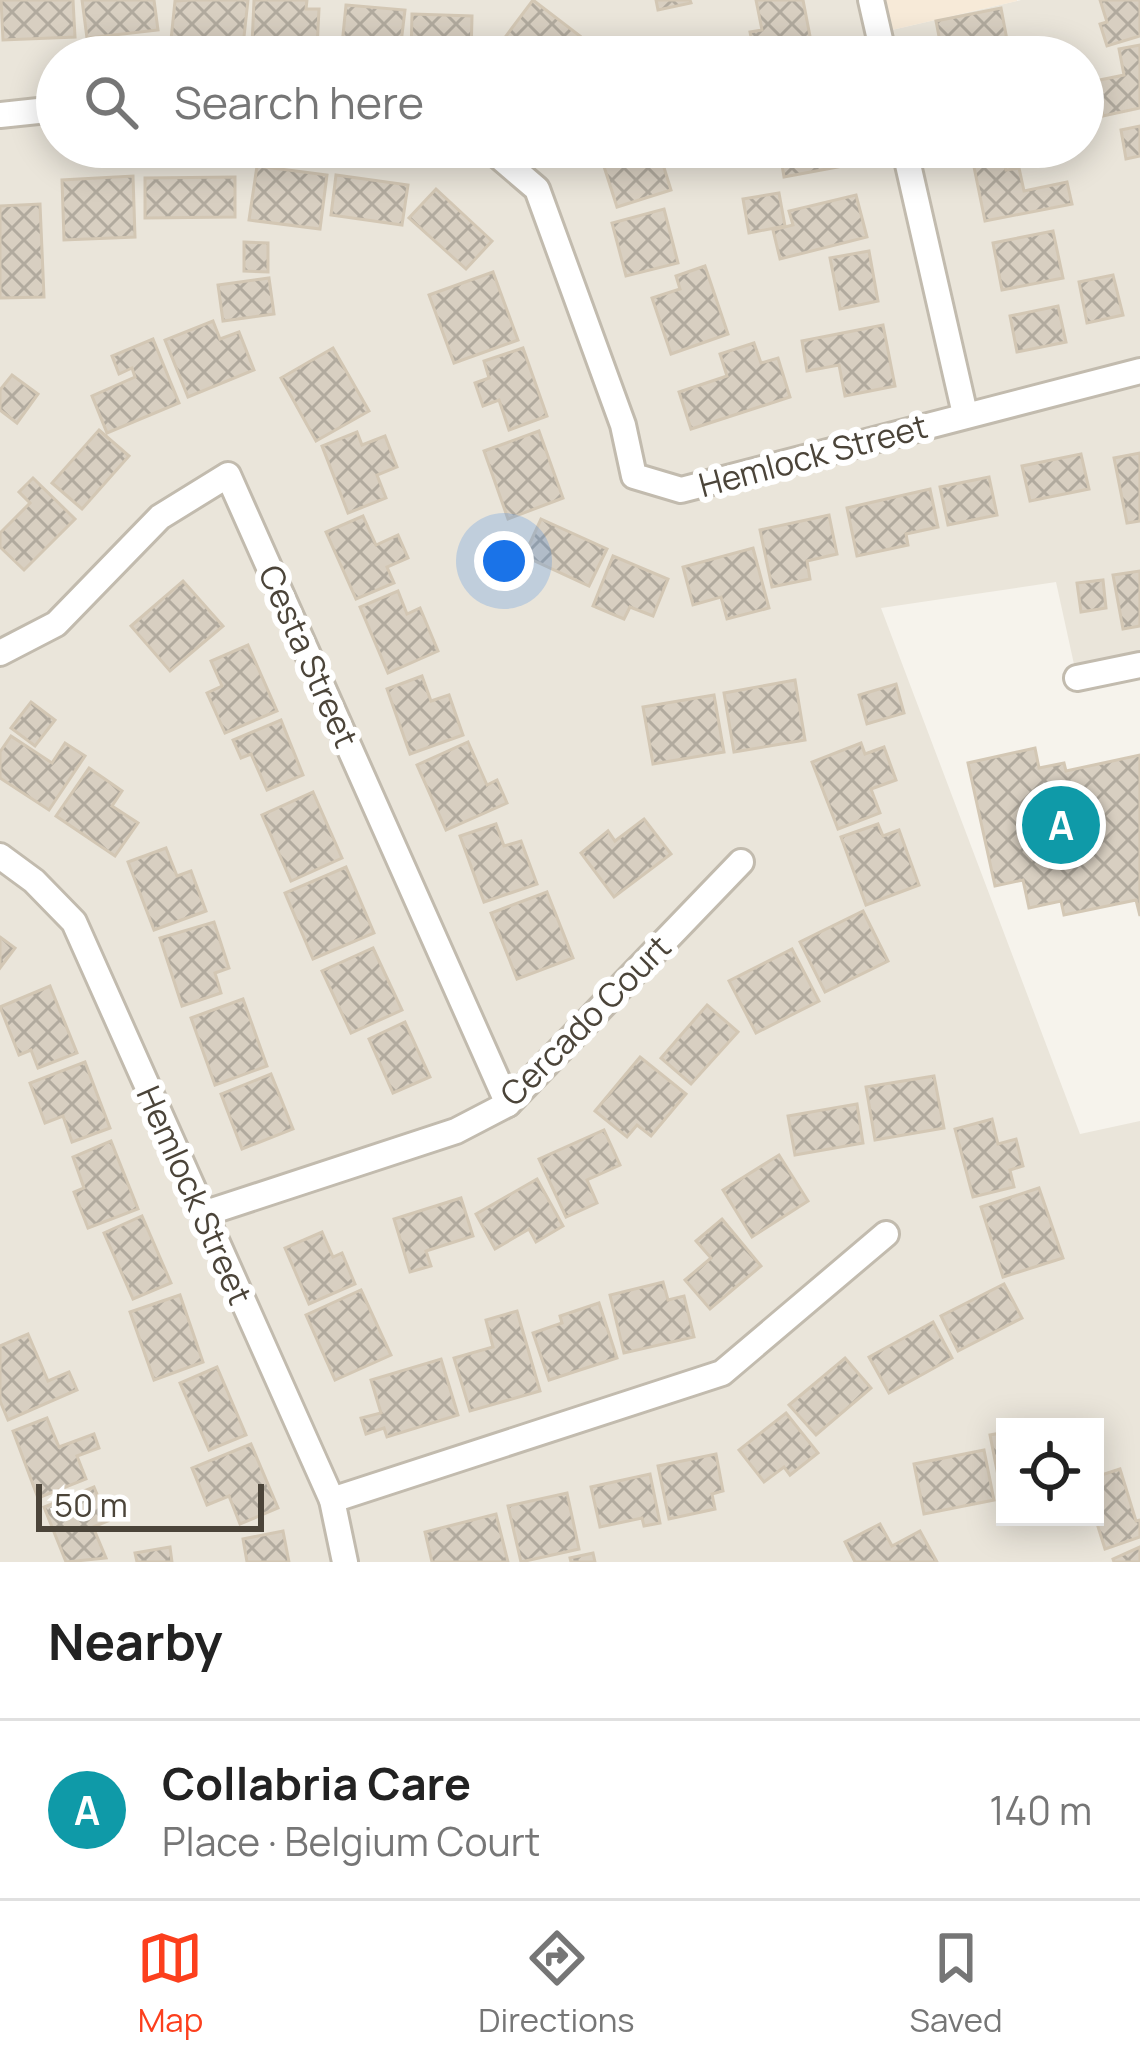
<!DOCTYPE html>
<html lang="en">
<head>
<meta charset="utf-8">
<style>
  :root { --surface:#fff; --page:#f2f2f2; --text:#222; --muted:#767676; --line:#e0e0e0; --accent:#fc3f1d }
  body { margin:0; font-family:Manrope,sans-serif; background:var(--page); color:var(--text) }
  .controls { position:absolute; right:36px; bottom:36px; display:grid; overflow:hidden; border-radius:0px; box-shadow:0 6px 30px #0003 }
  .controls button { width:108px; height:108px; display:grid; place-items:center; padding:0; border:0; border-bottom:3px solid var(--line); background:var(--surface); color:var(--text); font:60px sans-serif }
  .scale { position:absolute; left:36px; bottom:30px; width:228px; box-sizing:border-box; padding-left:12px; border:6px solid #4b4439; border-top:0; font-size:33px; line-height:42px; white-space:nowrap; color:#4b4439; -webkit-text-stroke:9px #fff; paint-order:stroke }
  .you { position:absolute; left:504px; top:561px; width:42px; height:42px; margin:-30px; border:9px solid #fff; border-radius:50%; background:#1a73e8; box-shadow:0 0 0 18px #1a73e833 }
  .badge { display:grid; place-items:center; width:78px; height:78px; border-radius:50%; background:var(--accent); color:#fff; font-size:39px; font-weight:700 }
  .pin { position:absolute; translate:-50% -50%; border:6px solid #fff; box-shadow:0 3px 12px #0006 }
  .list { margin:0; padding:0; list-style:none }
  h2 { display:flex; justify-content:space-between; align-items:center; height:156px; margin:0; padding:0 48px; font-size:51px }
  h2 small { font-size:39px; font-weight:400; color:var(--muted) }
  .list li { display:grid; grid-template-columns:78px 1fr auto; gap:36px; align-items:center; box-sizing:border-box; height:180px; padding:0 48px; border-top:3px solid var(--line) }
  .list b { display:block; font-size:45px; white-space:nowrap }
  .list p { margin:0; font-size:39px; white-space:nowrap; color:var(--muted) }
  .list em { font-size:39px; font-style:normal; color:var(--muted) }
  .icon { flex:none; width:66px; height:66px; fill:none; stroke:currentColor; stroke-width:2; stroke-linecap:round; stroke-linejoin:round }
  .map { position:relative; flex:none; width:1140px; height:1562px; overflow:hidden }
  .search { position:absolute; background:var(--surface); box-shadow:0 6px 30px #0003; left:36px; right:36px; top:36px; height:132px; display:flex; align-items:center; gap:30px; box-sizing:border-box; padding:0 42px; border-radius:66px; color:var(--muted); font-size:45px }
  .sheet { height:336px; background:var(--surface) }
  nav { display:flex; justify-content:space-around; align-items:center; box-sizing:border-box; height:168px; border-top:3px solid var(--line); background:var(--surface); font-size:33px; color:var(--muted) }
  nav a { display:grid; justify-items:center; gap:6px }
  nav .on { color:var(--accent) }
  .map>svg:first-child { display:block }
</style>
</head>
<body>
<div class="map">
<svg width="1140" height="1562" viewBox="0 0 1140 1562">
  <defs>
    <pattern id="building-cross-hatch" width="8" height="8" patternUnits="userSpaceOnUse" patternTransform="scale(3)"><rect width="8" height="8" fill="#d8cfc1"/><path d="M0 0l8 8M0 8l8-8" fill="none" stroke="#b1aa9e"/></pattern>
  </defs>
  <rect width="100%" height="100%" fill="#f6f3ec"/>
  <path fill="#eae5da" fill-rule="evenodd" d="M0,0h871l8,33 142,-33h119v668l-63,10 -21,-96 -175,26 199,526 60,-13v441h-1140zM57,57h1026v90h-1026zM1005,1427h90v90h-90z"/>
  <polygon fill="#f7ead8" points="871,0 1017,0 1017,1 879,33"/>
  <g fill="url(#building-cross-hatch)" stroke="#d3c7b4" stroke-width="3">
    <polygon points="1,0 73,0 75,37 3,40"/>
    <polygon points="82,0 154,0 158,30 87,38"/>
    <polygon points="192,0 248,0 243,46 171,40 175,1"/>
    <polygon points="254,0 307,0 306,9 319,9 317,49 252,45"/>
    <polygon points="533,0 580,36 564,57 508,57 497,48"/>
    <polygon points="656,0 690,0 691,3 658,10"/>
    <polygon points="756,0 803,0 814,57 755,57 750,32 762,30"/>
    <polygon points="1100,0 1140,0 1140,36 1107,46 1100,24 1107,22"/>
    <polygon points="346,5 405,10 400,51 342,45"/>
    <polygon points="1001,8 1010,56 943,57 936,21"/>
    <polygon points="412,14 472,16 471,57 411,56"/>
    <polygon points="1140,45 1140,108 1103,116 1095,81 1124,75 1119,49"/>
    <polygon points="1140,126 1140,156 1126,159 1121,130"/>
    <polygon points="611,147 639,147 644,164 661,158 671,190 617,207 599,151"/>
    <polygon points="779,147 844,147 848,165 784,177"/>
    <polygon points="1003,156 1006,170 1019,168 1024,191 1067,182 1072,204 985,221 973,162"/>
    <polygon points="257,166 327,175 320,229 249,220"/>
    <polygon points="336,175 408,185 402,225 331,215"/>
    <polygon points="133,176 135,237 64,240 62,180"/>
    <polygon points="235,177 235,217 145,218 145,178"/>
    <polygon points="436,189 492,241 466,269 409,218"/>
    <polygon points="779,193 785,226 749,233 743,199"/>
    <polygon points="856,195 867,237 780,259 773,230 793,225 789,211"/>
    <polygon points="40,204 44,297 0,298 0,206"/>
    <polygon points="664,209 678,263 626,276 612,223"/>
    <polygon points="1053,231 1063,278 1002,290 993,243"/>
    <polygon points="244,242 268,243 268,272 244,271"/>
    <polygon points="869,251 878,301 840,309 830,258"/>
    <polygon points="705,266 728,334 671,354 652,298 680,289 676,276"/>
    <polygon points="493,272 518,340 454,363 429,295"/>
    <polygon points="1113,275 1123,315 1087,323 1079,282"/>
    <polygon points="269,278 274,314 223,321 218,285"/>
    <polygon points="1058,306 1066,342 1017,352 1010,316"/>
    <polygon points="213,321 220,339 239,332 254,370 188,397 165,340"/>
    <polygon points="883,325 895,386 845,396 839,365 807,371 802,341"/>
    <polygon points="153,339 179,403 107,433 92,396 135,377 132,368 119,374 112,356"/>
    <polygon points="754,343 761,363 778,358 790,397 691,429 679,392 727,376 720,354"/>
    <polygon points="333,348 369,411 316,441 281,378"/>
    <polygon points="523,348 547,416 509,430 499,400 483,406 475,383 489,378 484,361"/>
    <polygon points="12,375 38,394 17,423 0,410 0,390"/>
    <polygon points="99,430 129,456 82,509 52,483"/>
    <polygon points="539,431 563,498 508,519 484,451"/>
    <polygon points="357,432 362,445 385,436 397,467 377,475 386,498 348,513 322,446"/>
    <polygon points="1140,453 1140,521 1127,523 1114,458"/>
    <polygon points="1081,454 1089,489 1030,501 1022,466"/>
    <polygon points="989,477 997,515 948,525 940,487"/>
    <polygon points="33,478 75,519 24,570 0,547 0,533 30,503 19,492"/>
    <polygon points="930,489 938,527 906,534 908,545 857,556 847,508"/>
    <polygon points="829,515 837,554 807,561 810,579 772,587 760,530"/>
    <polygon points="363,516 376,545 398,535 408,558 387,567 394,583 356,599 326,532"/>
    <polygon points="541,519 607,549 589,586 524,556"/>
    <polygon points="753,548 769,608 727,619 721,597 693,605 683,567"/>
    <polygon points="613,556 668,579 653,616 630,607 624,619 593,606"/>
    <polygon points="1140,571 1140,626 1123,629 1113,575"/>
    <polygon points="1103,580 1106,608 1081,612 1077,583"/>
    <polygon points="183,581 223,626 170,671 131,626"/>
    <polygon points="398,591 407,614 420,608 438,651 388,673 360,607"/>
    <polygon points="248,645 277,711 225,733 207,693 222,686 211,661"/>
    <polygon points="422,676 431,701 449,695 463,735 410,754 387,689"/>
    <polygon points="795,680 805,740 734,752 724,693"/>
    <polygon points="896,684 904,713 867,724 859,695"/>
    <polygon points="714,695 724,752 653,764 643,707"/>
    <polygon points="31,702 55,720 35,746 11,728"/>
    <polygon points="281,720 303,775 267,790 251,754 241,758 233,740"/>
    <polygon points="11,736 52,763 65,743 85,756 49,810 0,778 0,752"/>
    <polygon points="468,742 487,785 497,780 507,803 446,830 417,765"/>
    <polygon points="861,743 865,754 884,747 896,780 871,789 880,813 838,829 812,762"/>
    <polygon points="1035,748 1039,768 1064,763 1066,771 1140,755 1140,916 1136,900 1064,915 1061,901 1029,908 1023,880 995,886 968,763"/>
    <polygon points="89,768 122,791 112,806 138,823 115,856 56,816"/>
    <polygon points="313,792 342,858 291,881 262,815"/>
    <polygon points="644,819 671,854 614,897 581,853 608,831 615,841"/>
    <polygon points="496,824 504,846 521,841 537,884 484,902 460,836"/>
    <polygon points="878,824 883,836 899,830 919,885 866,905 841,837"/>
    <polygon points="166,848 177,876 191,871 206,911 154,930 128,862"/>
    <polygon points="346,867 374,933 313,959 285,893"/>
    <polygon points="547,892 573,958 517,979 491,913"/>
    <polygon points="863,911 888,961 825,992 800,942"/>
    <polygon points="214,922 229,968 215,973 221,993 182,1006 160,938"/>
    <polygon points="0,937 15,948 0,968"/>
    <polygon points="373,948 402,1010 351,1033 322,971"/>
    <polygon points="792,949 819,1001 756,1033 729,981"/>
    <polygon points="50,986 77,1053 38,1068 31,1050 19,1055 0,1007"/>
    <polygon points="243,999 267,1066 215,1085 191,1018"/>
    <polygon points="707,1005 738,1032 691,1084 661,1058"/>
    <polygon points="405,1022 430,1077 393,1093 369,1039"/>
    <polygon points="640,1057 686,1094 651,1136 637,1125 627,1137 595,1111"/>
    <polygon points="85,1062 110,1128 72,1142 63,1116 45,1123 30,1083"/>
    <polygon points="271,1074 293,1129 242,1149 221,1094"/>
    <polygon points="934,1076 944,1128 875,1140 866,1087"/>
    <polygon points="857,1104 863,1143 795,1155 788,1116"/>
    <polygon points="992,1119 998,1144 1016,1139 1023,1166 1010,1170 1014,1187 973,1197 955,1129"/>
    <polygon points="604,1130 620,1165 587,1180 597,1203 566,1217 539,1159"/>
    <polygon points="111,1141 138,1209 88,1228 74,1192 84,1188 73,1157"/>
    <polygon points="779,1155 808,1201 752,1237 723,1190"/>
    <polygon points="537,1179 563,1226 536,1242 529,1229 495,1249 476,1214"/>
    <polygon points="1039,1188 1063,1258 1003,1277 981,1207"/>
    <polygon points="461,1198 473,1236 426,1251 431,1266 410,1272 394,1219"/>
    <polygon points="142,1216 171,1283 133,1299 104,1233"/>
    <polygon points="722,1219 761,1266 710,1309 685,1280 711,1258 696,1241"/>
    <polygon points="322,1232 333,1257 342,1253 355,1284 309,1304 285,1248"/>
    <polygon points="663,1282 668,1300 684,1296 694,1337 624,1353 610,1295"/>
    <polygon points="1004,1284 1022,1318 958,1351 941,1316"/>
    <polygon points="361,1290 391,1355 335,1380 306,1315"/>
    <polygon points="180,1295 203,1362 154,1380 130,1312"/>
    <polygon points="599,1303 617,1358 549,1380 533,1333 562,1323 560,1316"/>
    <polygon points="517,1311 540,1391 470,1411 454,1358 493,1347 486,1320"/>
    <polygon points="933,1322 952,1358 889,1393 869,1357"/>
    <polygon points="28,1334 48,1381 69,1372 77,1390 8,1420 0,1401 0,1346"/>
    <polygon points="845,1358 871,1388 816,1435 789,1405"/>
    <polygon points="441,1359 458,1415 387,1437 384,1428 366,1434 361,1418 381,1413 371,1380"/>
    <polygon points="217,1367 246,1435 209,1450 180,1383"/>
    <polygon points="786,1413 818,1453 790,1475 784,1467 764,1482 739,1450"/>
    <polygon points="47,1418 59,1447 94,1434 99,1448 77,1456 86,1479 38,1498 13,1431"/>
    <polygon points="1005,1432 1005,1495 1002,1496 990,1435"/>
    <polygon points="251,1444 278,1508 240,1524 229,1496 207,1505 192,1468"/>
    <polygon points="984,1450 994,1500 924,1514 914,1464"/>
    <polygon points="716,1454 723,1491 712,1494 715,1509 669,1519 658,1466"/>
    <polygon points="1120,1469 1136,1521 1140,1520 1140,1537 1105,1549 1095,1517 1095,1477"/>
    <polygon points="650,1474 660,1523 644,1526 642,1518 600,1527 591,1487"/>
    <polygon points="94,1487 108,1521 93,1527 106,1558 66,1562 44,1507"/>
    <polygon points="567,1493 579,1549 521,1562 508,1506"/>
    <polygon points="496,1514 508,1562 432,1562 425,1532"/>
    <polygon points="880,1524 892,1546 920,1531 937,1562 855,1562 845,1542"/>
    <polygon points="283,1531 289,1562 247,1562 243,1539"/>
    <polygon points="170,1547 172,1562 137,1562 135,1553"/>
    <polygon points="1140,1547 1140,1562 1114,1562 1113,1559"/>
    <polygon points="593,1553 595,1562 571,1562 570,1558"/>
  </g>
  <g fill="none" stroke-linecap="round" stroke-linejoin="round">
    <g stroke="#c2bbae" stroke-width="30">
      <g id="street">
        <polyline points="871,0 884,57"/>
        <polyline points="0,115 57,109"/>
        <polyline points="488,147 537,189 623,425 634,476 681,490 1140,371"/>
        <polyline points="904,147 965,414"/>
        <polyline points="0,653 56,624 160,517 228,475 508,1104"/>
        <polyline points="1077,678 1140,665"/>
        <polyline points="0,856 34,881 74,922 332,1500 345,1562"/>
        <polyline points="203,1214 456,1131 508,1104 741,862"/>
        <polyline points="332,1500 722,1373 886,1234"/>
      </g>
    </g>
    <use href="#street" stroke="#fff" stroke-width="24"/>
  </g>
  <g text-anchor="middle" dominant-baseline="central" stroke-width="12" stroke-linejoin="round" paint-order="stroke">
    <g font-size="33" fill="#4b4439" stroke="#fff">
      <text transform="translate(813 455) rotate(-15)">Hemlock Street</text>
      <text transform="translate(309 656) rotate(66)">Cesta Street</text>
      <text transform="translate(585 1020) rotate(-45)">Cercado Court</text>
      <text transform="translate(195 1195) rotate(66)">Hemlock Street</text>
    </g>
  </g>
</svg>
<div class="controls">
<button><svg class="icon" aria-label="locate" viewBox="0 0 24 24"><circle cx="12" cy="12" r="6"/><path d="M12 2v4M12 18v4M2 12h4M18 12h4"/></svg></button>
</div>
<div class="scale">50 m</div>
<div class="you"></div>
<div class="pin badge" style="left:1061px;top:825px;background:#0f9aa8">A</div>
<div class="search"><svg class="icon" aria-label="search" viewBox="0 0 24 24"><circle cx="10" cy="10" r="6"/><path d="M15 15l6 6"/></svg>Search here</div>
</div>
<section class="sheet">
<h2>Nearby<small></small></h2>
<ul class="list">
<li><span class="badge" style="background:#0f9aa8">A</span><div><b>Collabria Care</b><p>Place · Belgium Court</p></div><em>140 m</em></li>
</ul>
</section>
<nav>
<a class="on"><svg class="icon" aria-label="map" viewBox="0 0 24 24"><path d="M3 6l6-2 6 2 6-2v14l-6 2-6-2-6 2zM9 4v14M15 6v14"/></svg>Map</a>
<a><svg class="icon" aria-label="directions" viewBox="0 0 24 24"><path d="M12 3l9 9-9 9-9-9zM9 14v-3h6M13 9l2 2-2 2"/></svg>Directions</a>
<a><svg class="icon" aria-label="saved" viewBox="0 0 24 24"><path d="M7 4h10v16l-5-4-5 4z"/></svg>Saved</a>
</nav>
</body>
</html>
